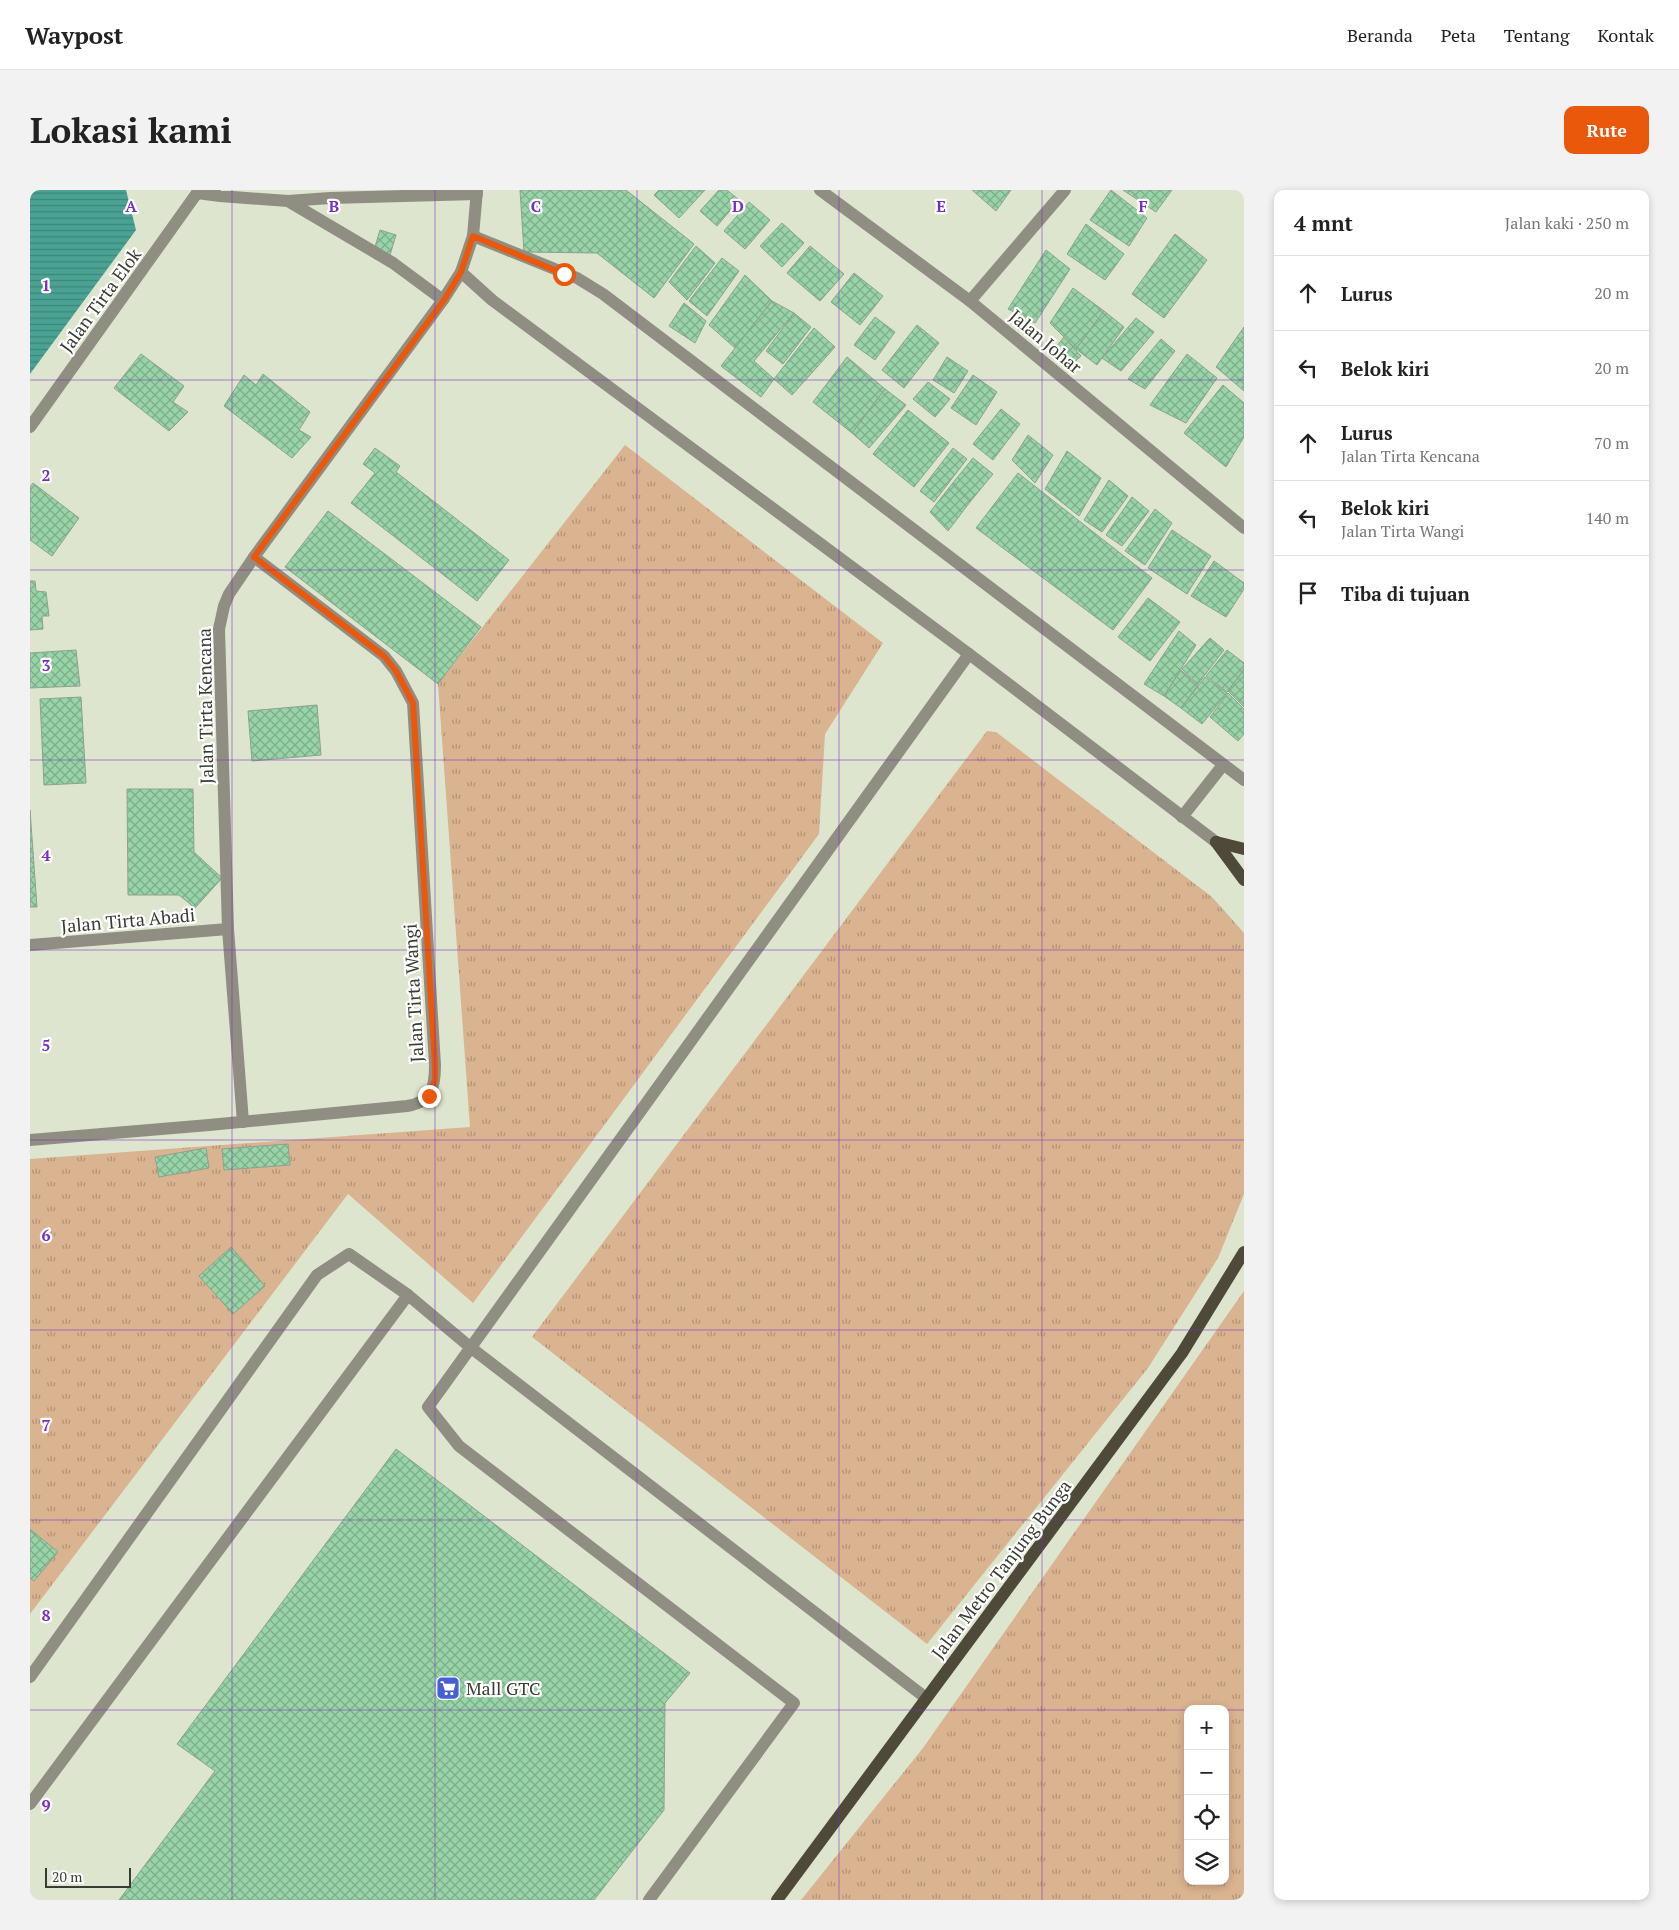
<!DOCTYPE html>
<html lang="id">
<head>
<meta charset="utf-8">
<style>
  :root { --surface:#fff; --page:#f2f2f2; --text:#222; --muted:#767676; --line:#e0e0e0; --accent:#ea580c }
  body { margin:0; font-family:"PT Serif",serif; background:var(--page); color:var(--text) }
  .controls { position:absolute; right:15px; bottom:15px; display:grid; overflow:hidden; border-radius:10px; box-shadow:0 2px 8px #0003 }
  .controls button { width:45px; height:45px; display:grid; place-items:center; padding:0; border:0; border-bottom:1px solid var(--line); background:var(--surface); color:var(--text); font:25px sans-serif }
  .scale { position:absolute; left:15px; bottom:12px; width:86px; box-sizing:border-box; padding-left:5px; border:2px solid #393c33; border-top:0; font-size:14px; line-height:18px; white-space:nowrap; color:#393c33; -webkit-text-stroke:4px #fff; paint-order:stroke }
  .stop { position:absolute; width:15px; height:15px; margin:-11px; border:4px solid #ea580c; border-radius:50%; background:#fff }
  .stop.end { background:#ea580c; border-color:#fff; box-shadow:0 1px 5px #0008 }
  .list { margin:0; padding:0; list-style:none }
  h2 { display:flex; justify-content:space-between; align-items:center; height:65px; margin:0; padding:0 20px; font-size:21px }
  h2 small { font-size:16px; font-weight:400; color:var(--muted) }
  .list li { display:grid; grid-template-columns:32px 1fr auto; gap:15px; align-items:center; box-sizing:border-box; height:75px; padding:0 20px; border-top:1px solid var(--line) }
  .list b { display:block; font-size:19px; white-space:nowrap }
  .list p { margin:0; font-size:16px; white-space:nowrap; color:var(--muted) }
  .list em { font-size:16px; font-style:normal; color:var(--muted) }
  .icon { flex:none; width:28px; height:28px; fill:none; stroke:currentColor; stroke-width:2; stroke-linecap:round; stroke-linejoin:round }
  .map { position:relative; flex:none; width:1214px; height:1710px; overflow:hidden; border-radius:10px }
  header { display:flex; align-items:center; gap:30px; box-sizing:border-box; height:70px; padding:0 25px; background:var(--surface); border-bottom:1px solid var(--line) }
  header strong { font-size:24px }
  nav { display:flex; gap:28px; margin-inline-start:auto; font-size:18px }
  .intro { display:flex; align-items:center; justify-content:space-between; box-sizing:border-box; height:120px; padding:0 30px }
  h1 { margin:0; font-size:35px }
  .button { padding:12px 22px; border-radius:10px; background:var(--accent); color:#fff; font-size:18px; font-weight:700 }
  main { display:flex; gap:30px; padding:0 30px }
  aside { flex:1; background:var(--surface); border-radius:10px; box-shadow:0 2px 8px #0003 }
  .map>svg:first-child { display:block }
</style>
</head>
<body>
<header>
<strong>Waypost</strong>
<nav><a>Beranda</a><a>Peta</a><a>Tentang</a><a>Kontak</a></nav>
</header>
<div class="intro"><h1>Lokasi kami</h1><a class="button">Rute</a></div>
<main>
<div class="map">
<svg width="1214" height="1710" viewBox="0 0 1214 1710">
  <defs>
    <pattern id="grass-tufts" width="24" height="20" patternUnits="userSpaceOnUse" patternTransform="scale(1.25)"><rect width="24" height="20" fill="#dab390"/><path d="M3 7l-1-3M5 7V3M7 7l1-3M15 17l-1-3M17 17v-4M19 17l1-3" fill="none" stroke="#b29376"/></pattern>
    <pattern id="water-rules" width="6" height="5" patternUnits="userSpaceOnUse" patternTransform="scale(1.25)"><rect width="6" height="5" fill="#49a293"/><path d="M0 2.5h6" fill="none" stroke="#3e8579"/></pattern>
    <pattern id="building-cross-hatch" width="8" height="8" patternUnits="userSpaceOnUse" patternTransform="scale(1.25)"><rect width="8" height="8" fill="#98d4a7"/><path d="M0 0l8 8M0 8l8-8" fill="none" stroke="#7dad89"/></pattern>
  </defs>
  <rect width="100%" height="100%" fill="#dde5ce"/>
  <g fill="url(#grass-tufts)" fill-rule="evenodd">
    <polygon points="595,255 853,453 795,544 789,644 443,1113 318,1004 0,1424 0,969 440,937 408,494"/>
    <polygon points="957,541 966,542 1182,707 1214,743 1214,1004 1188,1068 1118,1178 897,1454 502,1147"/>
    <path d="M1214,1101v609h-443l122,-152zM1158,1519h37v172h-37z"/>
  </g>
  <polygon fill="url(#water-rules)" points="0,0 96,0 106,40 0,184"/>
  <g fill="url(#building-cross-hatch)" stroke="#8da192">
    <polygon points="490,0 596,0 664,54 624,108 567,63 494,62"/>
    <polygon points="629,0 675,0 649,28 624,5"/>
    <polygon points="689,0 697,0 709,10 687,36 670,21"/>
    <polygon points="942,0 981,0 966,21"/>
    <polygon points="1081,0 1117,28 1099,56 1060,30"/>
    <polygon points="1093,0 1142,0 1126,22"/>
    <polygon points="719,12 740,30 715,59 694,41"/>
    <polygon points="752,33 774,53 752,77 730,56"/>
    <polygon points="1056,34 1094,64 1075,90 1037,64"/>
    <polygon points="350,40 366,45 360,65 344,60"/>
    <polygon points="1145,44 1177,70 1134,128 1102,104"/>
    <polygon points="666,56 685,73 657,110 639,92"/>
    <polygon points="780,56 814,84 790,111 757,83"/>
    <polygon points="1016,60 1040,79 1005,133 978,119"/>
    <polygon points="692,68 709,81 677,126 659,111"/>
    <polygon points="824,83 853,106 830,135 801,112"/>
    <polygon points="715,85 742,111 705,158 679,135"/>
    <polygon points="1043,98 1074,121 1046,159 1020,133"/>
    <polygon points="742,111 764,123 724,171 744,189 731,207 691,176"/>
    <polygon points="654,113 676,131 665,153 639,136"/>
    <polygon points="1074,121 1094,137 1067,175 1046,159"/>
    <polygon points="764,123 781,137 753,174 736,161"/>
    <polygon points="845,127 865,142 845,170 824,155"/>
    <polygon points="1106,128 1124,142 1091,181 1072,168"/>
    <polygon points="887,135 909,153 874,198 852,180"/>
    <polygon points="1214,137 1214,201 1186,177"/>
    <polygon points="784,138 805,157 762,205 744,189"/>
    <polygon points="1034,147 1051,166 1039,177 1022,162"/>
    <polygon points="1131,149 1145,161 1115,199 1098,189"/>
    <polygon points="111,164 154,196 143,212 158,222 139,241 84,198"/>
    <polygon points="1157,164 1187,188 1156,233 1120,215"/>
    <polygon points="817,167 855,199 822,243 783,212"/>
    <polygon points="917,167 938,181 924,203 903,190"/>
    <polygon points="233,184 280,222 269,240 281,247 262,268 194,216 214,185 226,195"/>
    <polygon points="943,185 967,202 946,235 921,218"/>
    <polygon points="898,192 920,209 905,227 883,209"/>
    <polygon points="1193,195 1214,213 1214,247 1196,277 1154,243"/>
    <polygon points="855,199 876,215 839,258 822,243"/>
    <polygon points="971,219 990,234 963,270 943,254"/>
    <polygon points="878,220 919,253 884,297 843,264"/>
    <polygon points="998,245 1023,265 1005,293 982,270"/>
    <polygon points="345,258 370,276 366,282 479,370 447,411 321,313 345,283 333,274"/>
    <polygon points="923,258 937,269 904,312 890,301"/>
    <polygon points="1037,261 1071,288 1049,326 1015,299"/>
    <polygon points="943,268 963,284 940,312 922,294"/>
    <polygon points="988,283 1122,388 1083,440 946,338"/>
    <polygon points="1079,290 1098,306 1072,342 1054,330"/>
    <polygon points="3,293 49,328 22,366 0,350 0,297"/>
    <polygon points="922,294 940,312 918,341 900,322"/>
    <polygon points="1102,307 1119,321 1092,356 1076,345"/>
    <polygon points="1125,319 1142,333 1115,375 1095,361"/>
    <polygon points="298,321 451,437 408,494 255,377"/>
    <polygon points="1142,340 1181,366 1157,404 1118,378"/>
    <polygon points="1184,371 1214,393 1214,399 1196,427 1161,406"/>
    <polygon points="0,391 5,391 6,401 16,402 19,426 12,426 13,439 0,440"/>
    <polygon points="1118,408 1150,432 1120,471 1088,447"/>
    <polygon points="1149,441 1166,455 1134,506 1114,494"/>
    <polygon points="1180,448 1194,460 1168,494 1152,479"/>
    <polygon points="46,460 50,496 0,498 0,463"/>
    <polygon points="1197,460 1214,473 1214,479 1197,502 1176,486"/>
    <polygon points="1151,480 1168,495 1151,518 1134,506"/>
    <polygon points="1214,480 1214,517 1198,501"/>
    <polygon points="1175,487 1197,503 1172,534 1151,518"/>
    <polygon points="1198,503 1214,519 1214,544 1208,551 1180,527"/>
    <polygon points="51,507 56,593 14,595 10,509"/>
    <polygon points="287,515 291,565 222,571 218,521"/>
    <polygon points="97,599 163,599 164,662 192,688 165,718 149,705 98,705"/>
    <polygon points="0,620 7,717 0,717"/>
    <polygon points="258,954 260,975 194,980 192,959"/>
    <polygon points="176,958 179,978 129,987 125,967"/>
    <polygon points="201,1057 235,1096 203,1124 169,1086"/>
    <polygon points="366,1259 660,1483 635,1513 634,1620 564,1710 89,1710 185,1581 147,1554"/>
    <polygon points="0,1339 28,1362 4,1391 0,1388"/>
  </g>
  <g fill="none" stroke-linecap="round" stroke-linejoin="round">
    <g stroke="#908d83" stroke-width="12">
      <polyline points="168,0 167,3 190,6 258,11 363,73 413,110 431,82"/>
      <polyline points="447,0 443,46 431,82 462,110 939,464 1186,652"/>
      <polyline points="790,0 940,111 1214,338"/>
      <polyline points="258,11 300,8 447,4"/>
      <polyline points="443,46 547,88 573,104 1214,590"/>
      <polyline points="940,111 1035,0"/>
      <polyline points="0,237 167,3"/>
      <polyline points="1152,627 1193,575"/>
      <polyline points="0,755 198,739"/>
      <polyline points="213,932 198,739 189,439 194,416 199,404 224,367 413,110"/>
      <path d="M0,950l179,-15 198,-19c25,-4 28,-18 28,-41l-22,-362 -17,-32 -12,-15 -130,-99"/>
      <polyline points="0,1487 287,1085 319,1064 378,1105 440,1157 896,1508"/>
      <polyline points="0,1614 378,1105"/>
      <polyline points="619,1710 764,1513 429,1256 398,1217 939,464"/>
    </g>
    <g stroke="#4e4938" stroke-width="12">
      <polyline points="1186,652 1214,690"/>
      <polyline points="1186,652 1214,659"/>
      <polyline points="747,1710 1152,1163 1214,1062"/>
    </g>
  </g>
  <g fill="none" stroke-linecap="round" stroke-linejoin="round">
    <polyline stroke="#ea580c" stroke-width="6" points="399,906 405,890 405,875 383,513 366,481 354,466 224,367 414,110 431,82 443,46 534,84"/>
  </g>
  <path fill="none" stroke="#7b2cbf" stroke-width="1" stroke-opacity="0.55" d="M202,0v1710M405,0v1710M607,0v1710M809,0v1710M1012,0v1710M0,190h1214M0,380h1214M0,570h1214M0,760h1214M0,950h1214M0,1140h1214M0,1330h1214M0,1520h1158M1195,1520h19"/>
  <defs>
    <g id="supermarket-square" transform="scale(1.25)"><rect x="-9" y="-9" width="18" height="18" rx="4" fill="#4460d3" stroke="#fff"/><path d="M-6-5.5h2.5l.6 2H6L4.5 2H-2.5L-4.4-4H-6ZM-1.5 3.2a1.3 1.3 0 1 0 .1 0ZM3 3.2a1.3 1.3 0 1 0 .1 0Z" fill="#fff"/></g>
  </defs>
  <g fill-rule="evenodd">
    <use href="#supermarket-square" x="418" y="1498"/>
  </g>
  <g text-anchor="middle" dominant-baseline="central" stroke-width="4.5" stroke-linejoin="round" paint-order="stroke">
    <g font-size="18" fill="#393c33" stroke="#fff">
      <text transform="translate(70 110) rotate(-54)">Jalan Tirta Elok</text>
      <text transform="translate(1016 151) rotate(40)">Jalan Johar</text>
      <text transform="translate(175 516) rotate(-91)">Jalan Tirta Kencana</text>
      <text transform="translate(98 730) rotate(-5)">Jalan Tirta Abadi</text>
      <text transform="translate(383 803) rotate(-93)">Jalan Tirta Wangi</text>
      <text transform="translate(971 1379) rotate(-53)">Jalan Metro Tanjung Bunga</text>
    </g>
    <g font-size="18" fill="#393c33" stroke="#fff" text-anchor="start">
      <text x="436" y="1498">Mall GTC</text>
    </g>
  </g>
  <g font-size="16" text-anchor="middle" font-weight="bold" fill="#7b2cbf" stroke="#fff" stroke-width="4.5" stroke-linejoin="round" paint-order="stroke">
    <text x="101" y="22">A</text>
    <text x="304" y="22">B</text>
    <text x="506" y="22">C</text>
    <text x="708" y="22">D</text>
    <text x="911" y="22">E</text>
    <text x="1113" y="22">F</text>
    <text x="16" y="101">1</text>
    <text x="16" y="291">2</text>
    <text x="16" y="481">3</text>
    <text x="16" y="671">4</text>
    <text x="16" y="861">5</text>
    <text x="16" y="1051">6</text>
    <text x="16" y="1241">7</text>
    <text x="16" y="1431">8</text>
    <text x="16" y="1621">9</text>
  </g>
</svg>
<div class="controls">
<button>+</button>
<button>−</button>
<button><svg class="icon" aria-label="locate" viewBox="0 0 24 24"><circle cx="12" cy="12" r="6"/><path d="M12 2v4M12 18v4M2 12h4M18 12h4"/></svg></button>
<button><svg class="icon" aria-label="layers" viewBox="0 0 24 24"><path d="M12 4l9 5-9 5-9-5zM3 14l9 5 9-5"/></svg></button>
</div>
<div class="scale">20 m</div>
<div class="stop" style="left:534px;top:84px"></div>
<div class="stop end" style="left:399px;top:906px"></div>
</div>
<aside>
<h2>4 mnt<small>Jalan kaki · 250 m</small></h2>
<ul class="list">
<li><svg class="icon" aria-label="ahead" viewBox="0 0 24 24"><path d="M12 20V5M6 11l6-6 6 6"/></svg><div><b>Lurus</b></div><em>20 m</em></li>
<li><svg class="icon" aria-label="left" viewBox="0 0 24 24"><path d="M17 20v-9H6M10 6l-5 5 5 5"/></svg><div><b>Belok kiri</b></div><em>20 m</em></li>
<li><svg class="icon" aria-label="ahead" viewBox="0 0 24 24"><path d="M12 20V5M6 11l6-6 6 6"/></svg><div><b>Lurus</b><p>Jalan Tirta Kencana</p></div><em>70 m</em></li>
<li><svg class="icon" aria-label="left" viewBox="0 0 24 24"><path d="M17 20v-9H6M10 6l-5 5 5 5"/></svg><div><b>Belok kiri</b><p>Jalan Tirta Wangi</p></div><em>140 m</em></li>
<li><svg class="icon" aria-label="arrive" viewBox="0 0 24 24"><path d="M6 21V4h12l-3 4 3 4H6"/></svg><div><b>Tiba di tujuan</b></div></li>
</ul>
</aside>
</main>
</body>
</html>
